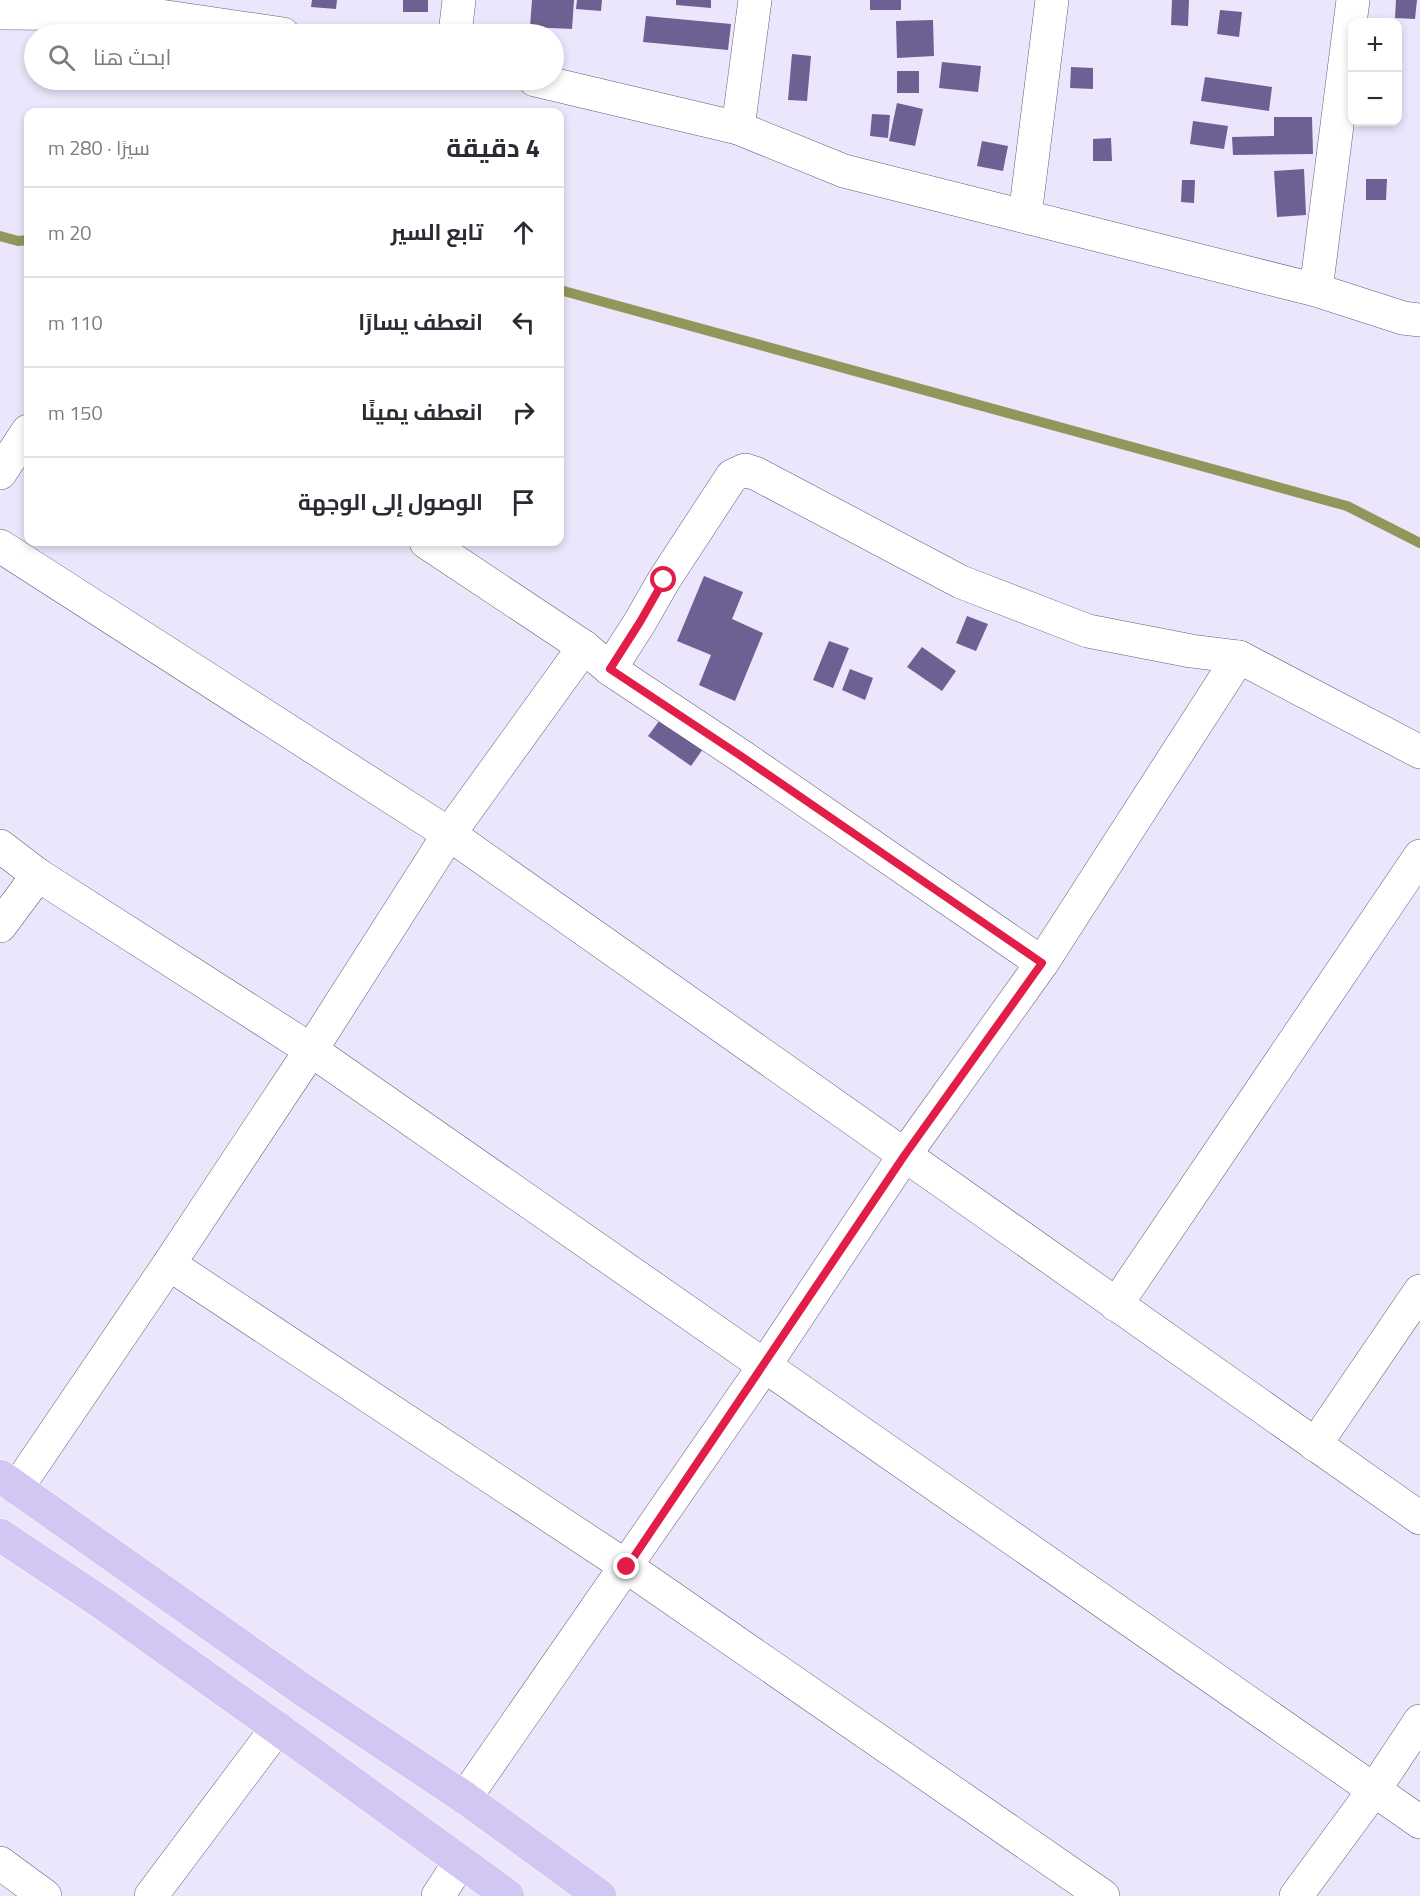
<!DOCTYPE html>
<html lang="ar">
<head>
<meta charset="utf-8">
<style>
  :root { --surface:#fff; --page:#f7f7f7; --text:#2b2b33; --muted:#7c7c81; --line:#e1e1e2 }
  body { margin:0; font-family:"Titillium Web",Cairo,sans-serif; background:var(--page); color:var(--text); direction:rtl }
  .controls { position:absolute; right:18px; top:18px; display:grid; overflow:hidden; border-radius:12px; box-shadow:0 3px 9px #0003 }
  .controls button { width:54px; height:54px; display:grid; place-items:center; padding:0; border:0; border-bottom:2px solid var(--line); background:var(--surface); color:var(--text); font:30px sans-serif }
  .stop { position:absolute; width:18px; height:18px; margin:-14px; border:4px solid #e11d48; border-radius:50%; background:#fff }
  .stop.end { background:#e11d48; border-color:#fff; box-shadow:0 2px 6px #0008 }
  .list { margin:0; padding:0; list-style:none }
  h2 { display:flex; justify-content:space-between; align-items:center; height:78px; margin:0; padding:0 24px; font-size:26px }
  h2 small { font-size:20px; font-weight:400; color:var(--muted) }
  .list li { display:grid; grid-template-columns:39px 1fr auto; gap:18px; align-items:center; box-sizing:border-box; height:90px; padding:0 24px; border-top:2px solid var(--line) }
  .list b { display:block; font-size:22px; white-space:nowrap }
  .list em { font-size:20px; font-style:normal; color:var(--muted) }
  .icon { flex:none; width:33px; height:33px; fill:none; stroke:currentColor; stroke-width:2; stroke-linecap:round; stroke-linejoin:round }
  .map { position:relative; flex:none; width:1420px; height:1896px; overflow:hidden; direction:ltr }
  .search { position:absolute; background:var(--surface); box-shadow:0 3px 9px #0003; left:24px; top:24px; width:540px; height:66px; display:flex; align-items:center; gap:15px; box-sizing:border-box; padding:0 21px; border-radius:33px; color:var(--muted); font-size:22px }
  .panel { position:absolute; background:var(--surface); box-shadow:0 3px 9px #0003; left:24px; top:108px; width:540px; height:438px; border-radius:12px; direction:rtl }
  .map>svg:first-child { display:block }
</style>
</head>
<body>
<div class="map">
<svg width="1420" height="1896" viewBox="0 0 1420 1896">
  <rect width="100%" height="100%" fill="#ebe6fb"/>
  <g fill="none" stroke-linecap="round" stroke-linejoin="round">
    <g stroke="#93965b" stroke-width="10">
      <polyline points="0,236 18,241 28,240"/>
      <polyline points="560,290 1347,506 1420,543"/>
    </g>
  </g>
  <g fill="#6d6093">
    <polygon points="312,0 337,0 336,9 311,7"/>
    <rect x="403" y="0" width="25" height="12"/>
    <polygon points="532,0 574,0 572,29 530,27"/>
    <polygon points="577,0 602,0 601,11 576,9"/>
    <polygon points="676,0 711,0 711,8 676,5"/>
    <rect x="870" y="0" width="31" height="10"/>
    <polygon points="1172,0 1189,0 1188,26 1171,25"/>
    <polygon points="1396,0 1417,0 1415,19 1395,18"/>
    <polygon points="1220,10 1242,12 1239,37 1217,34"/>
    <polygon points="646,16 731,24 728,50 643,42"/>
    <polygon points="933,20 934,56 897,58 896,21"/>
    <polygon points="792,54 811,56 807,101 788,100"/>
    <polygon points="942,62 981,66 978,92 939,88"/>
    <polygon points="1071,67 1093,68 1093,89 1070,88"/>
    <rect x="897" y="71" width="22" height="22"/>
    <polygon points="1205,77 1272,87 1269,111 1201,101"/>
    <polygon points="897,103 923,109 915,146 889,141"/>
    <polygon points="872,114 890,115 888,138 870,136"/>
    <polygon points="1274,117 1312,117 1313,154 1233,155 1232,137 1274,136"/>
    <polygon points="1193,121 1228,126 1224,149 1190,144"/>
    <polygon points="1111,138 1112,161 1093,161 1093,139"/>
    <polygon points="982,141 1008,146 1003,171 977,166"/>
    <polygon points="1304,169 1306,215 1277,217 1274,171"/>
    <polygon points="1366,179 1387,179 1386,200 1366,200"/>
    <polygon points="1182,180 1195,180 1194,203 1181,202"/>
    <polygon points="704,576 743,592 732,619 763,633 735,701 699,685 711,655 677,641"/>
    <polygon points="967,616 988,624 976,651 956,643"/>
    <polygon points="829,641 849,648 833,688 813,680"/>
    <polygon points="922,647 956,671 942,691 907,667"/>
    <polygon points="850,669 873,678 865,700 842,690"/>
    <polygon points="668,709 710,739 691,766 648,736"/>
  </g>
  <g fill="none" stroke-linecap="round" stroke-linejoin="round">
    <g stroke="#645d7b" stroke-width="34">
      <g id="minor">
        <polyline points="0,13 146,14 283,34"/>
        <polyline points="455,34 459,0"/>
        <polyline points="535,80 738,128 844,171 1316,290 1403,318 1420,320"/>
        <polyline points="738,128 755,0"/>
        <polyline points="1025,216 1052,0"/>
        <polyline points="1316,290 1353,0"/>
        <polyline points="0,473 28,431"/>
        <polyline points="426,542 584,647 610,669 741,756 1042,963"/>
        <polyline points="0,546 449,834 1420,1518"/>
        <polyline points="610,669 640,622 664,580 732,476 745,470 757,474 961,582 1088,631 1191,651 1239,657 1420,752"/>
        <polyline points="0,846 38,875 0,926"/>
        <polyline points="38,875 311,1050 1420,1822"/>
        <polyline points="169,1264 627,1567 1103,1896"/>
        <polyline points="1116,1305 1420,856"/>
        <polyline points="1315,1445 1420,1291"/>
        <polyline points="17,1488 169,1264 311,1050 449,834 584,647"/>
        <polyline points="465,1798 765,1365 904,1156 1042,963 1239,657"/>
        <polyline points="0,1863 45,1896"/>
        <polyline points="151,1896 277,1728"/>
        <polyline points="438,1896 460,1862"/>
        <polyline points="1296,1896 1374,1790 1420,1721"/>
      </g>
    </g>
    <g stroke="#fff" stroke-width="34">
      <g id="major">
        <polyline points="0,1476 303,1690 465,1798 600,1896"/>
        <polyline points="0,1535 105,1605 277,1728 508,1896"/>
      </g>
    </g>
    <use href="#minor" stroke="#fff" stroke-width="33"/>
    <use href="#major" stroke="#d2c7f3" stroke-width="33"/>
  </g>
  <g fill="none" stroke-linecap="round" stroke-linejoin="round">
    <polyline stroke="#e11d48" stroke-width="8" points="627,1567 904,1156 1042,963 741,756 610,669 640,622 664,580"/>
  </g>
</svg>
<div class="controls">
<button>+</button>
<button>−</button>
</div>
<div class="stop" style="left:664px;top:580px"></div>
<div class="stop end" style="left:627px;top:1567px"></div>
<div class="search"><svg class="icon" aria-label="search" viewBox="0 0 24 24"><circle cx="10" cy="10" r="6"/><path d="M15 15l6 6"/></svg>ابحث هنا</div>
<section class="panel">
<h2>4 دقيقة<small>سيرًا · 280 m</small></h2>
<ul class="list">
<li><svg class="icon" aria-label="ahead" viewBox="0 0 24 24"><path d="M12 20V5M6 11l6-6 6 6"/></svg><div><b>تابع السير</b></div><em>20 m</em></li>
<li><svg class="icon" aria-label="left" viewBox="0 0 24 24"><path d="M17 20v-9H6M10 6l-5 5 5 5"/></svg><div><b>انعطف يسارًا</b></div><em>110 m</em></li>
<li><svg class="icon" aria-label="right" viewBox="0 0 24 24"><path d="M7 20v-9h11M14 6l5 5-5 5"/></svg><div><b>انعطف يمينًا</b></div><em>150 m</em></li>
<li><svg class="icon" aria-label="arrive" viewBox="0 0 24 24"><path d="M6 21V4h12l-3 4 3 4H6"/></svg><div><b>الوصول إلى الوجهة</b></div></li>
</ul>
</section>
</div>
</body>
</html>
